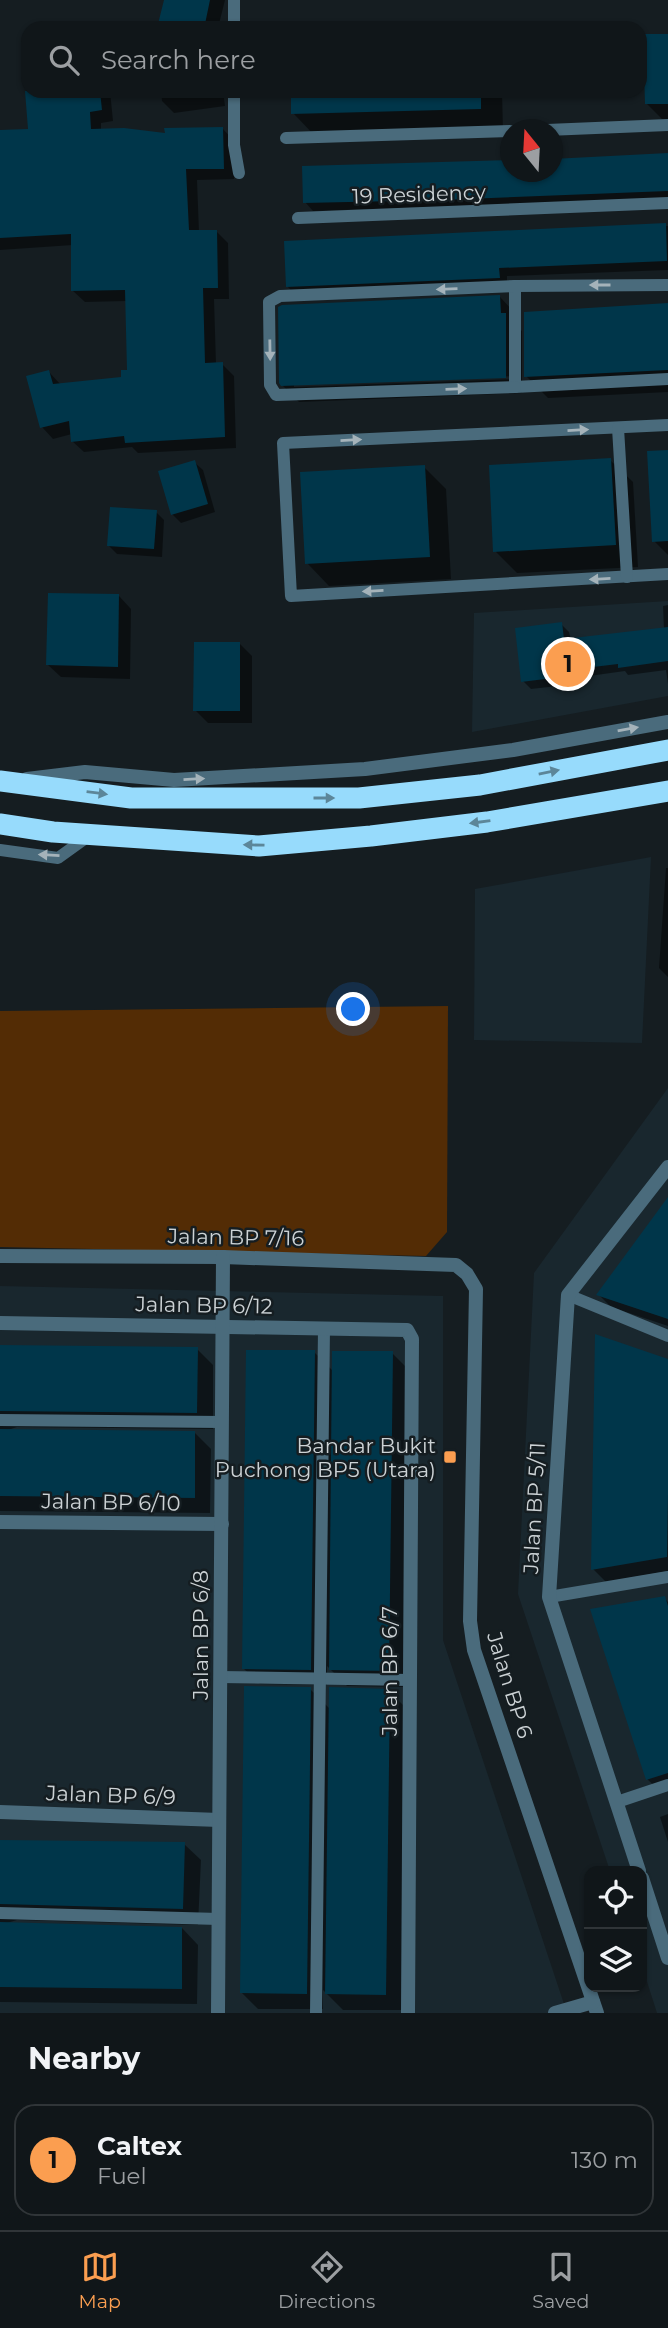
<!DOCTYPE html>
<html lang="en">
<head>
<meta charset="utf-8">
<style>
  :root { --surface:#101619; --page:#191f22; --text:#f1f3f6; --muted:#9c9fa2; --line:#303538; --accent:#fb9e50 }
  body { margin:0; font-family:Montserrat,sans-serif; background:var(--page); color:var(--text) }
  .controls { position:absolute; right:21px; bottom:21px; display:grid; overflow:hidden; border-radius:14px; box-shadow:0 2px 5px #0004 }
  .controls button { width:63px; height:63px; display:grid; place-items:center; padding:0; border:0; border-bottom:2px solid var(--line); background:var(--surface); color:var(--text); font:35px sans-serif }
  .compass { position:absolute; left:500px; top:119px; width:63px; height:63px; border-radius:50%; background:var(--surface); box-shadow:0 2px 5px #0004; rotate:342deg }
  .you { position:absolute; left:354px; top:1010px; width:24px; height:24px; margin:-18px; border:5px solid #fff; border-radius:50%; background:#1a73e8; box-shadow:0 0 0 10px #1a73e833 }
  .badge { display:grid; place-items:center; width:46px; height:46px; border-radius:50%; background:var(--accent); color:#111; font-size:23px; font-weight:700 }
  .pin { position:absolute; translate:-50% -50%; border:4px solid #fff; box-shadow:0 2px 7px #0006 }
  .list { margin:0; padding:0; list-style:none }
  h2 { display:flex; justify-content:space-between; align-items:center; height:91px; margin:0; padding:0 28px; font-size:30px }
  h2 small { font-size:23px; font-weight:400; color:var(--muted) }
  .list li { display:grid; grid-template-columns:46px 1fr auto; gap:21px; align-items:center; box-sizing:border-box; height:112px; margin:0 14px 14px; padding:0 14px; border:2px solid var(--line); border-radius:21px }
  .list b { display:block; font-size:26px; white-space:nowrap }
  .list p { margin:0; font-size:23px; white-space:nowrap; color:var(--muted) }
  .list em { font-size:23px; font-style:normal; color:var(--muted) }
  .icon { flex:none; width:38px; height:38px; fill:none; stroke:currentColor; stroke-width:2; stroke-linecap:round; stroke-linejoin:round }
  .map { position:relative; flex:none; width:668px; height:2013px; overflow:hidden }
  .search { position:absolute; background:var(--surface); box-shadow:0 2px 5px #0004; left:21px; right:21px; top:21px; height:77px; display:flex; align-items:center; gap:18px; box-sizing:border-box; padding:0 24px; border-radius:21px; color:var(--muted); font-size:26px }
  .sheet { height:217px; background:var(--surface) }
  nav { display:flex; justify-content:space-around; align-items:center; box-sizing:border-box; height:98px; border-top:2px solid var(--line); background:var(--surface); font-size:19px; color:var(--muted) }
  nav a { display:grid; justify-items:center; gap:4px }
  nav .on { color:var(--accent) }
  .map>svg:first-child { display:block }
</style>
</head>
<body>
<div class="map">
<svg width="668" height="2013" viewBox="0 0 668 2013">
  <rect width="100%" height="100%" fill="#151d21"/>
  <g fill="#19272e">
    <polygon points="668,601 668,696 472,732 474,613"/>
    <polygon points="651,857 642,1043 474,1040 475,889"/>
    <polygon points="668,1088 668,2013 657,2013 642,1966 642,1871 610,1871 518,1594 534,1273"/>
    <polygon points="0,1286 443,1296 443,1640 567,2013 0,2013"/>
  </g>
  <polygon fill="#532c05" points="448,1006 447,1232 426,1256 0,1247 0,1011"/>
  <g fill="#0007" fill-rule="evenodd">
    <polygon points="166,0 225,0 218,28 159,28"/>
    <polygon points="668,35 668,125 647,104"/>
    <polygon points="26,90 110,91 113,121 101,123 101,130 167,135 223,129 234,141 234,179 197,180 199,232 216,231 228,243 229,299 214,299 216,364 222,364 234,376 236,448 138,453 132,447 84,452 72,441 72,434 53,439 42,427 49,372 61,385 123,379 129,372 127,301 85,302 73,291 73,245 0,250 0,132 29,131"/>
    <polygon points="161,91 223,91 225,106 174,113 162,101"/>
    <polygon points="293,91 502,91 503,131 315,136 293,113"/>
    <polygon points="668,154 668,199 313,211 305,202 303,167 510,162 510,172 552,172"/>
    <polygon points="668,226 668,270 507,276 507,286 296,295 287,286 422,235"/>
    <path d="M500,297l16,17 1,12 5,5v62l-223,9 -17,-17zM515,376v3l-221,8v-3z"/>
    <polygon points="668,304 668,392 548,398 526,376"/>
    <polygon points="668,452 668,555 654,541"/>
    <polygon points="610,460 633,482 638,567 517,573 495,551"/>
    <polygon points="194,462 203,470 215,512 181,523 172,514"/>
    <polygon points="424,467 446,489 451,579 329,586 307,563"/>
    <polygon points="156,512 164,520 162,557 117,554 109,546"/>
    <polygon points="119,596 131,609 130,679 61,677 48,665"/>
    <polygon points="668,605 668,684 666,670 628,675 625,671 575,678 576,684 531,689 523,681 561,624 569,632 571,640 664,630 663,606"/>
    <polygon points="240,644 252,656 252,723 208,723 195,710"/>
    <polygon points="666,868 668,868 668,1023 668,977 659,968"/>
    <polygon points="668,1200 668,1326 611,1307 598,1294"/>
    <polygon points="0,1347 197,1349 213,1365 213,1429 17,1427 8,1430 194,1432 211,1449 210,1513 0,1511"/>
    <polygon points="314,1352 334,1372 392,1353 408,1369 404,1687 347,1686 327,1666 327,1685 260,1684 243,1668"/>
    <polygon points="668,1361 668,1571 606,1582 593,1569"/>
    <polygon points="664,1598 668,1602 668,1789 660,1791 647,1779"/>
    <polygon points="310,1689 330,1709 389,1691 406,1708 402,2010 343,2010 323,1990 323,2009 258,2009 241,1992"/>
    <polygon points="668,1814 668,1842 660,1817"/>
    <polygon points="0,1841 184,1844 201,1860 198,1925 17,1920 7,1923 182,1928 198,1945 197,2004 0,2002"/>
  </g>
  <g fill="#00364a">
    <polygon points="164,0 210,0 205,24 191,21 189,28 157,28"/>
    <polygon points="643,34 668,34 668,104 645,104"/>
    <polygon points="25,91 100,91 102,110 90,112 91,129 124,128 165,133 164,128 223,127 224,169 186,169 189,230 217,230 218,288 203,288 205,363 223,362 225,437 125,443 124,436 71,442 69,421 40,428 26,376 49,370 53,384 121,377 121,370 127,370 125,290 71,291 71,234 0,238 0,130 28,129"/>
    <polygon points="291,91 481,91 481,109 291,114"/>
    <polygon points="668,153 668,191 441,200 303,203 302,166 510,160 510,172 552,172 552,159"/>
    <polygon points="666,223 667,261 499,268 500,278 286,287 284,241"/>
    <polygon points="500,295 501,313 506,313 506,378 281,386 279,383 278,307 282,305"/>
    <polygon points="668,303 668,370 524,377 524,312"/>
    <polygon points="668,450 668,541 652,542 647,451"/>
    <polygon points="611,458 616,545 493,552 489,465"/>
    <polygon points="195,460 208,504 171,515 158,471"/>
    <polygon points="425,465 430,557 305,564 300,472"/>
    <polygon points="110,507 157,510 154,549 107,546"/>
    <polygon points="48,593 119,594 118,667 46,665"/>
    <polygon points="562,622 564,639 668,627 668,661 618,668 618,664 568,670 569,676 521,682 515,628"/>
    <polygon points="194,642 240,642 240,711 193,711"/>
    <polygon points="668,1197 668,1319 596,1295"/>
    <polygon points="595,1334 668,1359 668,1493 667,1557 591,1570"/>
    <polygon points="0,1345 198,1347 197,1413 0,1411"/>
    <polygon points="246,1350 315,1350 311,1670 242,1669"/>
    <polygon points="332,1351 393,1351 389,1671 329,1670"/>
    <polygon points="0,1429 195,1431 195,1498 0,1496"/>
    <polygon points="665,1596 668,1606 668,1773 646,1780 590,1609"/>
    <polygon points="244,1686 311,1687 307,1994 240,1993"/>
    <polygon points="329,1687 390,1689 386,1995 325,1994"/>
    <polygon points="0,1840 185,1842 183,1909 0,1904"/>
    <polygon points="0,1922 182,1927 182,1989 0,1987"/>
  </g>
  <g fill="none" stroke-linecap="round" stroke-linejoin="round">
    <g stroke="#4a6b7c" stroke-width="12">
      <polyline points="234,28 234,0"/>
      <polyline points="234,91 234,145 239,173"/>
      <polyline points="547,130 668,125"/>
      <polyline points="286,138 510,131"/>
      <polyline points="298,218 668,203"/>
      <polyline points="515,286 515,387 668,379"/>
      <polyline points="515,387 276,395 270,385 269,302 280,296 515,286 668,285"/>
      <polyline points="668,425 283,443 291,596 668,574"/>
      <polyline points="618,428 627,577"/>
      <polyline points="0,850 58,858 90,835"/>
      <polyline points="568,1295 668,1336"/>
      <polyline points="0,1420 222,1422"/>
      <polyline points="549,1597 668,1577"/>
      <polyline points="220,1677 410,1680"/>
      <polyline points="617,1802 668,1785"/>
      <polyline points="0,1913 219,1919"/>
      <polyline points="316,2013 324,1328"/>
    </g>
    <g stroke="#4a6b7c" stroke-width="14">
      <polyline points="0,1256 223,1257 456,1265 467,1274 476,1289 470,1621 474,1650 597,2013"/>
      <polyline points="0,1323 407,1330 412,1339 408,2013"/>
      <polyline points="0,1522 222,1524"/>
      <polyline points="0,1812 219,1820"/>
      <polyline points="639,1871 549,1597 568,1295 668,1167"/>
      <polyline points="642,1878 668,1958"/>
      <polyline points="218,2013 223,1257"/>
      <polyline points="555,2013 593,2002"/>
    </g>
    <polyline stroke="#4a6b7c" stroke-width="14" points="27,779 85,772 174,780 365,769 513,750 668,722"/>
    <g stroke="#97dbfc" stroke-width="21">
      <polyline points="0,781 131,798 359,798 480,785 668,750"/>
      <polyline points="0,824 53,832 259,846 371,836 487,822 668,791"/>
    </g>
  </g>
  <defs><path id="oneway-solid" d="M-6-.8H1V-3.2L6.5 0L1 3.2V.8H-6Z" transform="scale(1.75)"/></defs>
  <g fill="#a5b3ba">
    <use href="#oneway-solid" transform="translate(600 285) rotate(180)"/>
    <use href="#oneway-solid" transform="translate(447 289) rotate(178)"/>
    <use href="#oneway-solid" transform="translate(270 350) rotate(89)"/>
    <use href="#oneway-solid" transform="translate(456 389) rotate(-2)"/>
    <use href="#oneway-solid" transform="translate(578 430) rotate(-3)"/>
    <use href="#oneway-solid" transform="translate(351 440) rotate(-3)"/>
    <use href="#oneway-solid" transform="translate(600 579) rotate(177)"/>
    <use href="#oneway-solid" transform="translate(373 591) rotate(177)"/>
    <use href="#oneway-solid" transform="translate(628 729) rotate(-10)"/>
    <use href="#oneway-solid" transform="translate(194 779) rotate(-3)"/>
    <use href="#oneway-solid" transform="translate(49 855) rotate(-177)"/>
  </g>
  <g fill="#5c8699">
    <use href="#oneway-solid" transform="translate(549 772) rotate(-11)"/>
    <use href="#oneway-solid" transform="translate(97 793) rotate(7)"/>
    <use href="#oneway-solid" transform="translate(324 798)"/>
    <use href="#oneway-solid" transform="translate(480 822) rotate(172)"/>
    <use href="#oneway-solid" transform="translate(254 845) rotate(-179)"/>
  </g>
  <rect fill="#fb9e50" stroke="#151d21" stroke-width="2.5" x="443" y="1450" width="14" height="14" rx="3.5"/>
  <g text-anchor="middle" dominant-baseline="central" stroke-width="5" stroke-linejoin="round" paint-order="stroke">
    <g font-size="21" fill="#ccd2d5" stroke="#151d21">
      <text transform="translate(419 194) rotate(-2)">19 Residency</text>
      <text transform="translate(236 1237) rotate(1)">Jalan BP 7/16</text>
      <text transform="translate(204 1305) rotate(1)">Jalan BP 6/12</text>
      <text transform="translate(111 1502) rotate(1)">Jalan BP 6/10</text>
      <text transform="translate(534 1508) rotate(-87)">Jalan BP 5/11</text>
      <text transform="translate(200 1635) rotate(-90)">Jalan BP 6/8</text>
      <text transform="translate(389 1671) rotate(-90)">Jalan BP 6/7</text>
      <text transform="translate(510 1685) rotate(73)">Jalan BP 6</text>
      <text transform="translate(111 1795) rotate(2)">Jalan BP 6/9</text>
    </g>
    <g font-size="21" fill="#ccd2d5" stroke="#151d21" text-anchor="end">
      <text x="436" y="1445">Bandar Bukit<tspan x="436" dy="24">Puchong BP5 (Utara)</tspan></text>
    </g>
  </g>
</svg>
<div class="controls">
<button><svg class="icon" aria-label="locate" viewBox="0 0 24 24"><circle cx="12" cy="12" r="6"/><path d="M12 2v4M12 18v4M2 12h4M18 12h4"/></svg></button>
<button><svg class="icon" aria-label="layers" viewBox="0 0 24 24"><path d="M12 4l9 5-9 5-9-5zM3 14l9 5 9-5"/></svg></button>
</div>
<svg class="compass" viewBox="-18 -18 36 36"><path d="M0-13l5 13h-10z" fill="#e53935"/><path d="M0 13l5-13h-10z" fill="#9c9fa2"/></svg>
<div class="you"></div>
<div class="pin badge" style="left:568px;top:664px">1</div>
<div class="search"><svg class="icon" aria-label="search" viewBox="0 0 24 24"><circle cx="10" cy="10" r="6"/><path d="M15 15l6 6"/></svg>Search here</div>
</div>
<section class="sheet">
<h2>Nearby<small></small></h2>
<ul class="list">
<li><span class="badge">1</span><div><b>Caltex</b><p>Fuel</p></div><em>130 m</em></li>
</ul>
</section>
<nav>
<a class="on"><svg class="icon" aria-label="map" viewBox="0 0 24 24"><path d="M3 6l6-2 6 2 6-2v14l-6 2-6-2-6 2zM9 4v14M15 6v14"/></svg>Map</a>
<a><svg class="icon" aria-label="directions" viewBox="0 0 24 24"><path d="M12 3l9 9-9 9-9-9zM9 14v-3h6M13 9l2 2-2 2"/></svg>Directions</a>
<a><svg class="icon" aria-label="saved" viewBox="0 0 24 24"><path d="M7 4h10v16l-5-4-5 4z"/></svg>Saved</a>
</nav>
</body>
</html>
